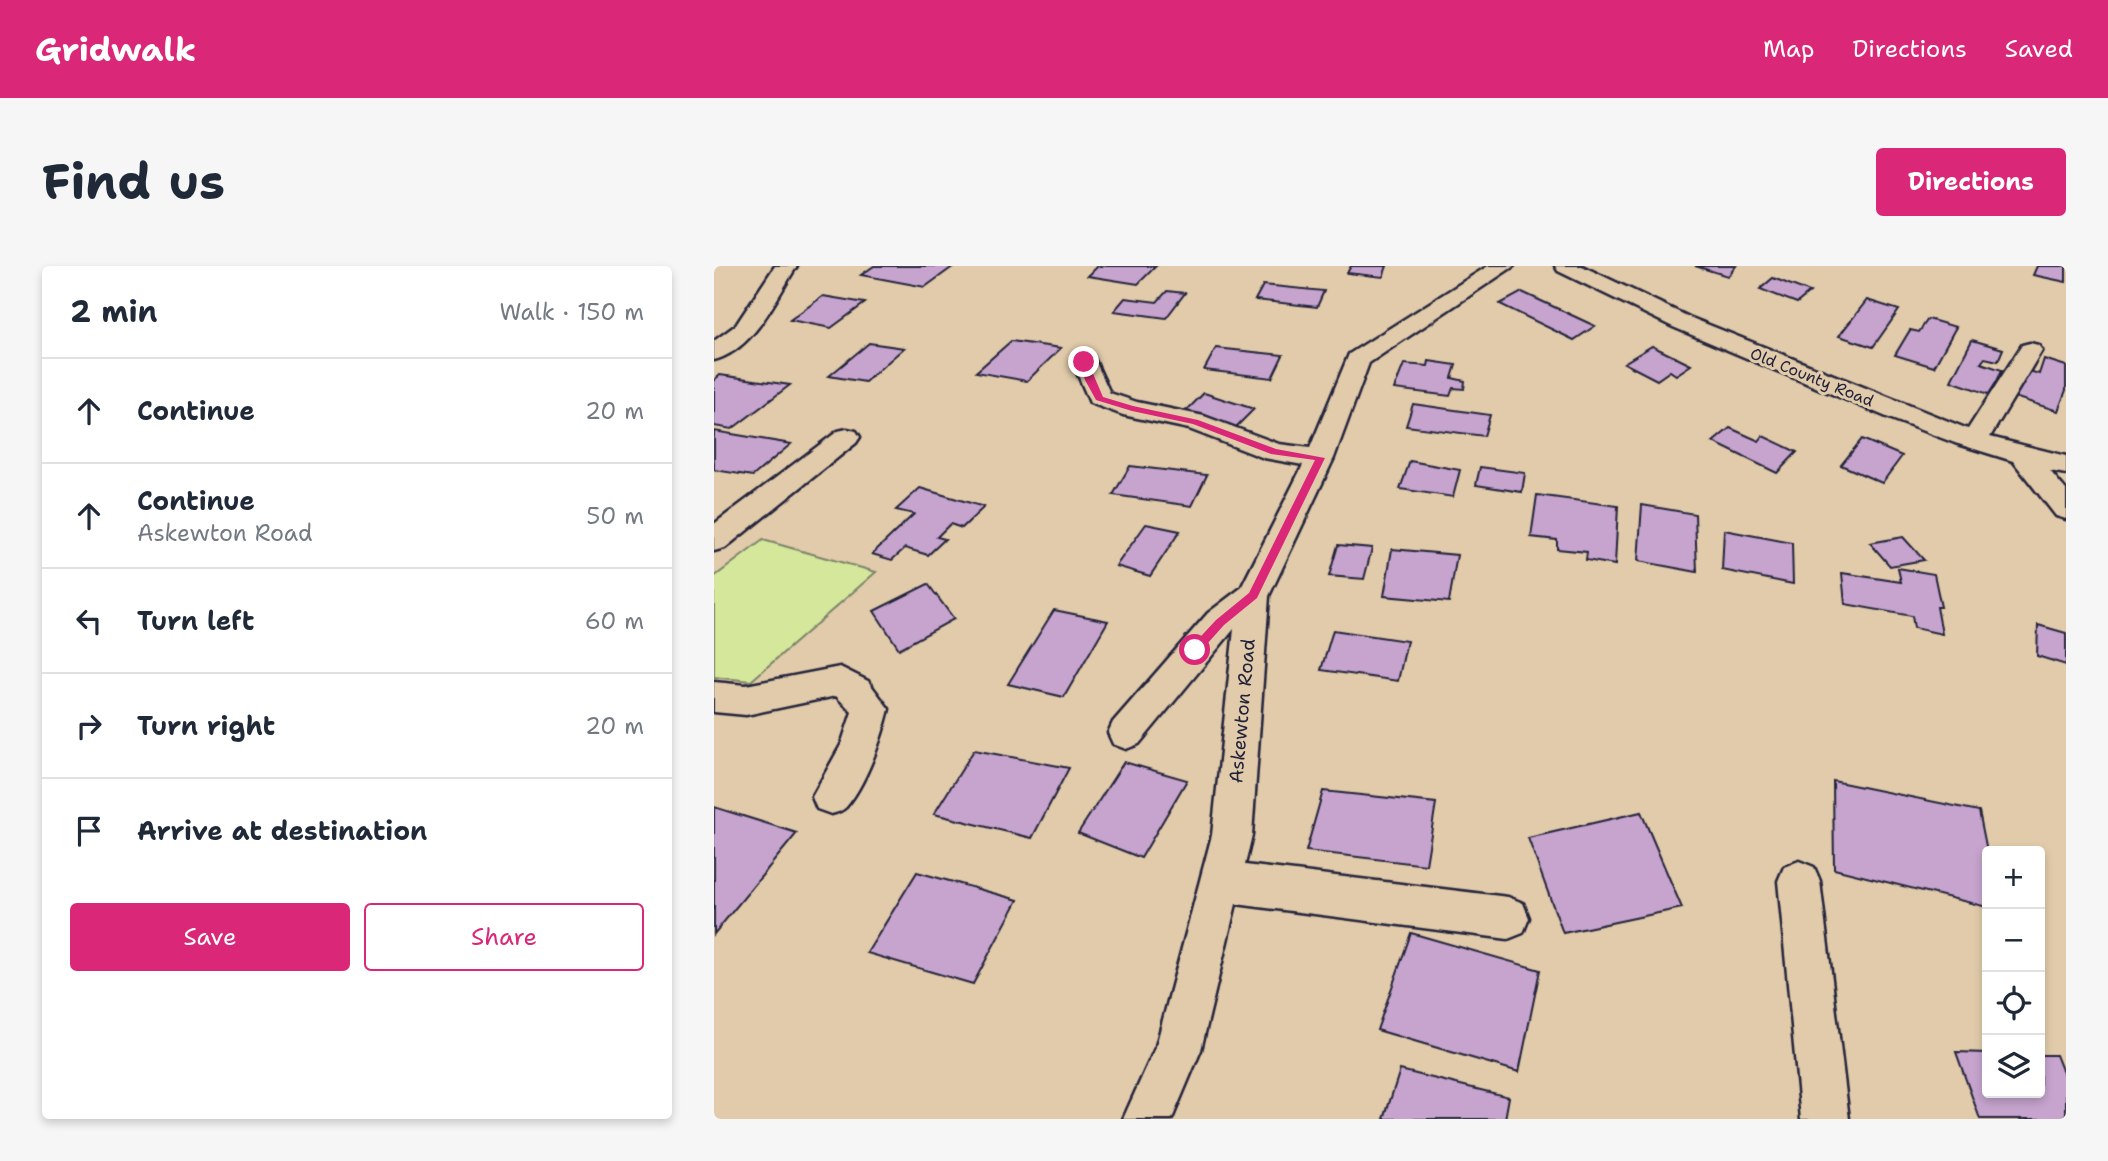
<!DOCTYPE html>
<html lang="en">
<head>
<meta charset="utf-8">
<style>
  :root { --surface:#fff; --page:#f6f6f7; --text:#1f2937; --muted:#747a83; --line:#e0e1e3; --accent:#db2777 }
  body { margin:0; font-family:"Shantell Sans",sans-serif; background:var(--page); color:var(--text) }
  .controls { position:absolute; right:21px; bottom:21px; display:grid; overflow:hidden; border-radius:7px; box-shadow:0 4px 10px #0003 }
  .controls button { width:63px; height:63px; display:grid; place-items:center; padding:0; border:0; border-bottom:2px solid var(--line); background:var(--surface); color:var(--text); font:35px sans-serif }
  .stop { position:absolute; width:21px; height:21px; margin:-16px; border:5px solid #db2777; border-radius:50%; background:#fff }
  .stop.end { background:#db2777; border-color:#fff; box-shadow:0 2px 7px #0008 }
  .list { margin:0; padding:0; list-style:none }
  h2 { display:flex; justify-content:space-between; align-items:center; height:91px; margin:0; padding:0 28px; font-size:30px }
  h2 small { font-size:23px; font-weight:400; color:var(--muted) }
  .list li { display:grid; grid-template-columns:46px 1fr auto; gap:21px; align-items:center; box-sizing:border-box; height:105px; padding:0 28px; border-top:2px solid var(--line) }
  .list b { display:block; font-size:26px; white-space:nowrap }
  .list p { margin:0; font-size:23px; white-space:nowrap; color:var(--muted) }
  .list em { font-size:23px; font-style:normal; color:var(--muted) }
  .actions { display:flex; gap:14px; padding:21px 28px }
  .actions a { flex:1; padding:16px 0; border:2px solid var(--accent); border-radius:7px; text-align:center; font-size:24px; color:var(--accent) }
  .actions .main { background:var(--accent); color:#fff }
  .icon { flex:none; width:38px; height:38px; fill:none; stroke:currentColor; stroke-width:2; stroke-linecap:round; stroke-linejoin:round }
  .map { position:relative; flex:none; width:1352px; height:853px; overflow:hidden; border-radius:7px }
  header { display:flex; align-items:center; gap:42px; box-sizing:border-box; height:98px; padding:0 35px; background:var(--accent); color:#fff }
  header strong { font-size:33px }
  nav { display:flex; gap:38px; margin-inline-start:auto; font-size:24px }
  .intro { display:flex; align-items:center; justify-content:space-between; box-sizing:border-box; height:168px; padding:0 42px }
  h1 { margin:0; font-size:49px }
  .button { padding:18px 32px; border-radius:7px; background:var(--accent); color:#fff; font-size:24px; font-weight:700 }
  main { display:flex; gap:42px; padding:0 42px }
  aside { flex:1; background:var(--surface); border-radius:7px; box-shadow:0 4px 10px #0003 }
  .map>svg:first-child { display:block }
</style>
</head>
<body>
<header>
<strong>Gridwalk</strong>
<nav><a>Map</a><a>Directions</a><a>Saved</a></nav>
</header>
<div class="intro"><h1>Find us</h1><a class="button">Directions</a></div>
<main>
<aside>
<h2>2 min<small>Walk · 150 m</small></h2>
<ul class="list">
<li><svg class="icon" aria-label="ahead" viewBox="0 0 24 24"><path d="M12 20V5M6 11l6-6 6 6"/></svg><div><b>Continue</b></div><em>20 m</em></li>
<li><svg class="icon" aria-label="ahead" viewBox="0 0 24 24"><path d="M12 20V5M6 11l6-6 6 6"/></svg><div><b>Continue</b><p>Askewton Road</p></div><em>50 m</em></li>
<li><svg class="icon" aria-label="left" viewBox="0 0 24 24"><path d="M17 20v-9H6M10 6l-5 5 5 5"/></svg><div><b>Turn left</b></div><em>60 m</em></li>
<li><svg class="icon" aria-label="right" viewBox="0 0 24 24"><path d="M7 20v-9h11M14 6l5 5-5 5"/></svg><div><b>Turn right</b></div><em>20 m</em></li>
<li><svg class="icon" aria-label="arrive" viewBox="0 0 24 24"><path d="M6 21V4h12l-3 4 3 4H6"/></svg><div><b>Arrive at destination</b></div></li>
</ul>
<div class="actions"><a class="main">Save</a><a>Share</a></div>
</aside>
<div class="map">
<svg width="1352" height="853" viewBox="0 0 1352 853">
  <rect width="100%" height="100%" fill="#e1cbaa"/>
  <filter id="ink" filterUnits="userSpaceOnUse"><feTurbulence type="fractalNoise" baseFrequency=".0143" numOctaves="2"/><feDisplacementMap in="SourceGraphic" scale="14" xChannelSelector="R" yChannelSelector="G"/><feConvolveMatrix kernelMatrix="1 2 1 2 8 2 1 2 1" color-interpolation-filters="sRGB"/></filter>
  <g filter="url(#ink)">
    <polygon fill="#d5e79b" stroke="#7c846b" stroke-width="2" points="49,274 162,306 37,415 0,411 0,311"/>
    <g fill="#c6a4ce" stroke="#22223b" stroke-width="2">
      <polygon points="160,0 240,0 211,21 147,9"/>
      <polygon points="384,0 442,0 424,18 374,10"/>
      <polygon points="637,0 673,0 669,11 633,7"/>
      <polygon points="981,0 1022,0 1014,10"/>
      <polygon points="1323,0 1352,0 1352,16 1319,9"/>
      <polygon points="1059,12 1096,26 1083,37 1046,23"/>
      <polygon points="549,19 610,25 603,41 541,34"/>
      <polygon points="453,25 471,27 452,52 400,45 411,32 443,36"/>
      <polygon points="808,26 881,60 860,74 786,38"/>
      <polygon points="109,30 151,37 117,62 76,54"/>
      <polygon points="1153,34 1185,44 1159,81 1125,70"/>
      <polygon points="1214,53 1242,61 1220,101 1181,89 1196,64 1205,66"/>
      <polygon points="1258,74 1289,83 1284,95 1271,92 1267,97 1288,104 1277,129 1237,115"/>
      <polygon points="297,75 347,82 313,115 262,106"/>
      <polygon points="155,77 190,82 151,116 115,110"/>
      <polygon points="938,80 977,99 962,109 956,105 943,114 910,97"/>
      <polygon points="502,82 569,89 558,112 490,104"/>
      <polygon points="1330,93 1352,100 1352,124 1344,145 1300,131 1312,104 1325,108"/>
      <polygon points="715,95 742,99 738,112 751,115 750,123 739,122 736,130 680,123 690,98 714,100"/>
      <polygon points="6,109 76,119 18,163 0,160 0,114"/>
      <polygon points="490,127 540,143 520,163 470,147"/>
      <polygon points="699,138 776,149 770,170 692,160"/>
      <polygon points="1016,162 1045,175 1049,170 1083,186 1063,207 999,176"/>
      <polygon points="0,165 77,178 39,210 0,204"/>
      <polygon points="1148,173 1188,190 1168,217 1127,199"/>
      <polygon points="696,195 746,204 739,231 686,223"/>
      <polygon points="416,200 493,209 478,240 399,229"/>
      <polygon points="766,201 811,207 808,226 762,219"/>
      <polygon points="206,222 270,241 248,262 236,258 223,271 231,273 214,289 191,282 178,294 158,288 200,248 182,244"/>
      <polygon points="823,229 904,240 901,299 872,294 873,286 843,283 843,274 817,271"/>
      <polygon points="928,239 981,248 983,306 924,295"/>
      <polygon points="432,258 466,265 436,310 402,300"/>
      <polygon points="1010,264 1078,277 1079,318 1008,304"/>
      <polygon points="1189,271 1210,294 1176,300 1156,277"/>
      <polygon points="624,279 658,282 650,313 615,310"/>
      <polygon points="678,283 743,289 735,336 670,330"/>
      <polygon points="1184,302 1220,308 1227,341 1223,341 1228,368 1200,362 1198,350 1131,338 1128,307 1187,316"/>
      <polygon points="214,318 240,353 185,383 160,345"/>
      <polygon points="340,344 394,355 350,431 294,418"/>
      <polygon points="1324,359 1352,367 1352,399 1323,390"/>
      <polygon points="619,364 693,375 684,415 607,404"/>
      <polygon points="260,484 355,502 318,572 220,548"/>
      <polygon points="410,496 473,514 427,592 364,567"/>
      <polygon points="1119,515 1265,545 1273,585 1273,641 1120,603"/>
      <polygon points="609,525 722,537 712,599 592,585"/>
      <polygon points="0,541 83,567 0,668"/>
      <polygon points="927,546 968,642 849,667 814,572"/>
      <polygon points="203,606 304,634 259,718 153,687"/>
      <polygon points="697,667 826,704 805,806 663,764"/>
      <polygon points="1242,786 1273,787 1273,827 1326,827 1326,789 1342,789 1352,814 1352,853 1266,853"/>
      <polygon points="686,804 795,831 791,853 670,853"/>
    </g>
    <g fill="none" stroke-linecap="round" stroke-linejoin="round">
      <g stroke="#22223b" stroke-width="5">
        <g id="minor">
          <path d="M61,0h22c-21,32 -43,84 -83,94v-19l22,-16z"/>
          <polygon points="774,0 800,0 655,97 620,192 555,330 538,569 531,599 794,631 809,637 815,652 809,667 794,673 522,638 487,784 458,853 409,853 442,780 498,569 520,363 425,478 412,483 399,478 394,467 399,456 494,347 527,322 589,199 550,192 475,163 409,149 376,137 358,95 361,90 370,88 379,90 396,127 423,136 490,150 565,178 596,182 635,88"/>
          <polygon points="841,0 868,0 975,51 1254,163 1308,79 1316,77 1324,79 1328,84 1276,171 1352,190 1352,208 1336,205 1352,224 1352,253 1342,250 1299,195 1241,177 1175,152 959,61 844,5"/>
          <polygon points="133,163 142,165 146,171 142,177 11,282 0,285 0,258 124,165"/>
          <path d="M126,401l28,14 21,28c-7,29 -23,75 -43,98 -4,4 -10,6 -15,7l-14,-5 -5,-12 29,-52 11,-33 -16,-16 -90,19 -32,-3v-30l32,3z"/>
          <polygon points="1085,595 1100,601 1106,615 1135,853 1087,853 1064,615 1070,601"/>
        </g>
      </g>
      <use href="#minor" fill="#e1cbaa" fill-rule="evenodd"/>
    </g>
  </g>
  <polygon fill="#db2777" points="370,93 374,96 389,131 419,140 484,154 562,183 611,192 543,332 510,359 485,387 477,387 477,381 502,354 535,327 601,194 557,188 479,158 418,145 382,134 371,114 366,96"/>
  <g text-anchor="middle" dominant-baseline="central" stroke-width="6" stroke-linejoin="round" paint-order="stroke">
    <g font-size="16" fill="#22223b" stroke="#e1cbaa">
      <text transform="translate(1098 111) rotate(22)">Old County Road</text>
    </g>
    <g font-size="19" fill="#22223b" stroke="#e1cbaa">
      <text transform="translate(528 445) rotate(-85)">Askewton Road</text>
    </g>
  </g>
</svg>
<div class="controls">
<button>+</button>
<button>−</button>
<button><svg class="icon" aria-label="locate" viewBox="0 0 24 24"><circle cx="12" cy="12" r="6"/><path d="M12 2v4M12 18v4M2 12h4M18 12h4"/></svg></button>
<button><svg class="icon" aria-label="layers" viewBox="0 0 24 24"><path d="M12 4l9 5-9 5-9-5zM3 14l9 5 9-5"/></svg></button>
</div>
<div class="stop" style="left:481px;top:384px"></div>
<div class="stop end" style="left:370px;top:96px"></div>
</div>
</main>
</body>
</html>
